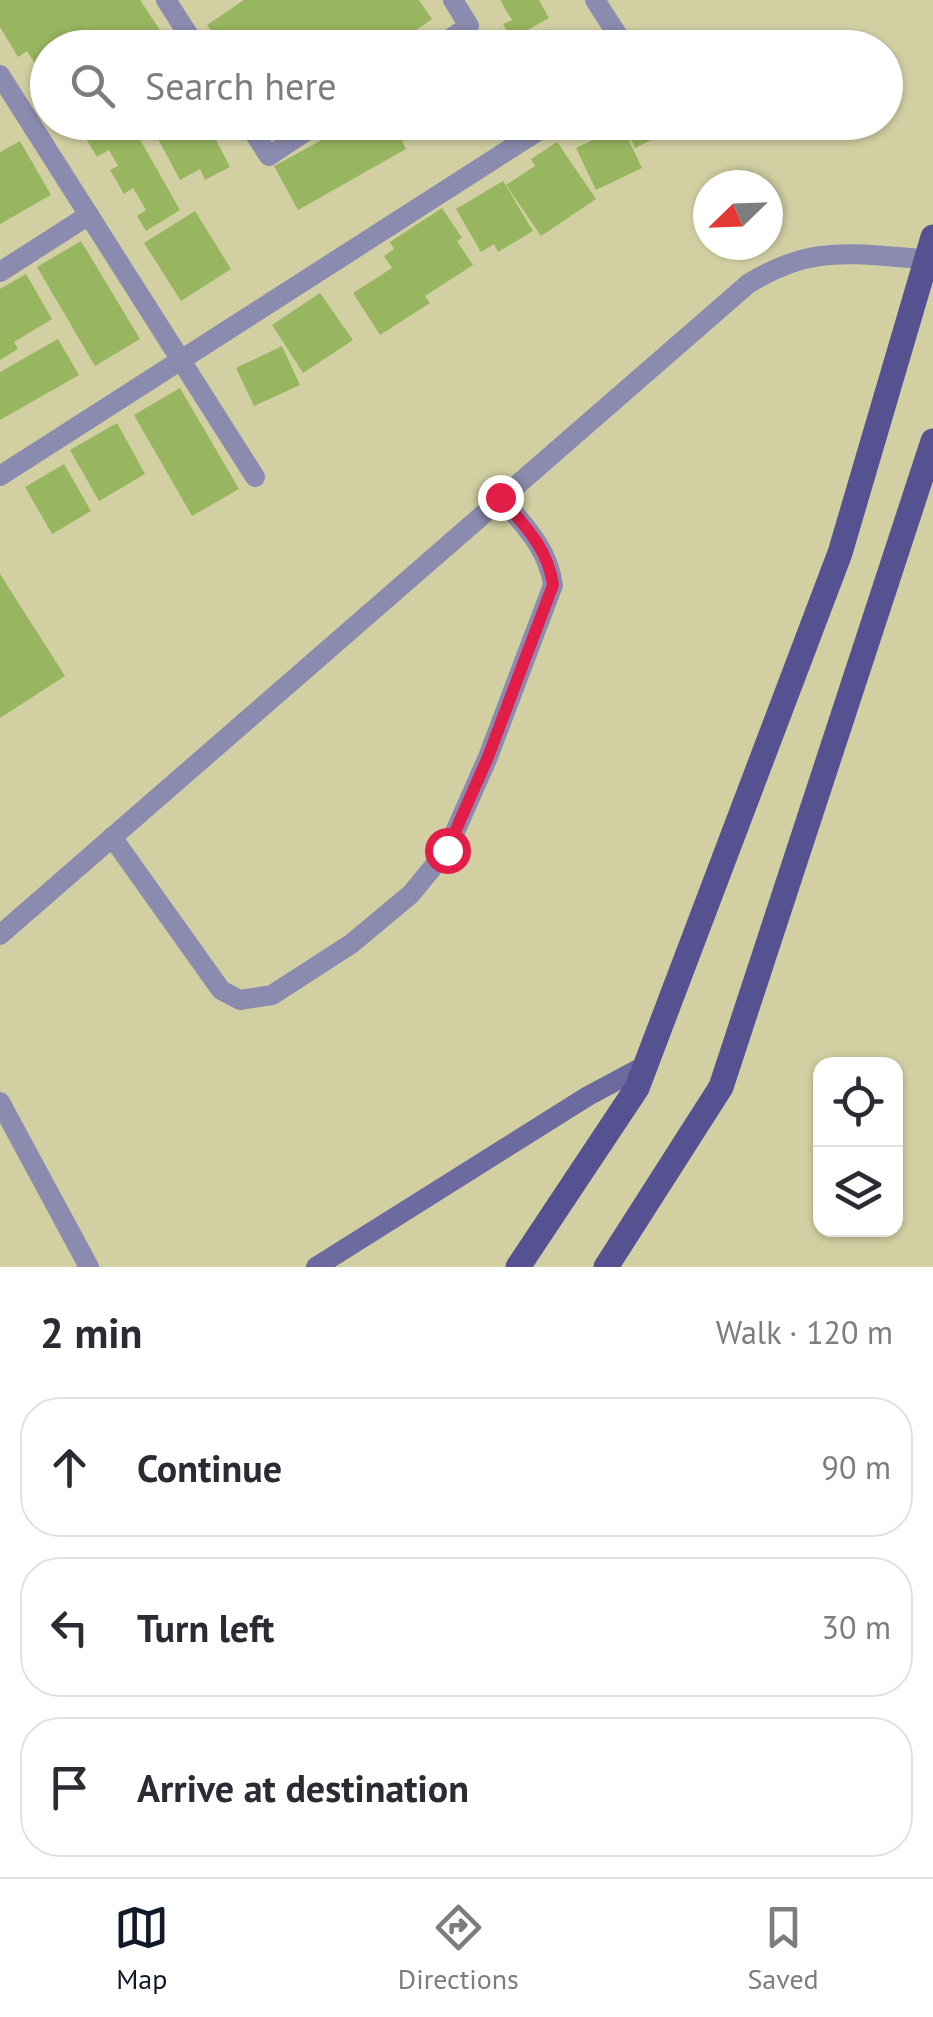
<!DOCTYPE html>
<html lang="en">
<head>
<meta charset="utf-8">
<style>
  :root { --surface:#fff; --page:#f7f7f7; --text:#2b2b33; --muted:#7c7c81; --line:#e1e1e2; --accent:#111827 }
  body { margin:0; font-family:"PT Sans",sans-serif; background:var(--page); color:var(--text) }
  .controls { position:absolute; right:30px; bottom:30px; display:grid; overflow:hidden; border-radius:20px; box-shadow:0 2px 8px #0004 }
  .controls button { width:90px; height:90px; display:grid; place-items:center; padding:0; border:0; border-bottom:2px solid var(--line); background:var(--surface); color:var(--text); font:50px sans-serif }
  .compass { position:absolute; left:693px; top:170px; width:90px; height:90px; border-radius:50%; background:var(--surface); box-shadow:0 2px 8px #0004; rotate:247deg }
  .stop { position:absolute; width:30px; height:30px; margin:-22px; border:8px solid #e11d48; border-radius:50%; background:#fff }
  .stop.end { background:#e11d48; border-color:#fff; box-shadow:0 2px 10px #0008 }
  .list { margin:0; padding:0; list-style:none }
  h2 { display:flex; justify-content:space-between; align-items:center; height:130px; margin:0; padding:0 40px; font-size:42px }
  h2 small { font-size:32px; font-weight:400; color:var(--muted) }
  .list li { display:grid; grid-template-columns:65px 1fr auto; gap:30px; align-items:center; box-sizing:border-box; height:140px; margin:0 20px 20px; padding:0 20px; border:2px solid var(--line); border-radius:40px }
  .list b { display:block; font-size:38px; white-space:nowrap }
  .list em { font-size:32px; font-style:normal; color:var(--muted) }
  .icon { flex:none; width:55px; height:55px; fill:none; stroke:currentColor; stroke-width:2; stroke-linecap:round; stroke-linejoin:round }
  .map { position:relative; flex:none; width:933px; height:1267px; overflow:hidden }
  .search { position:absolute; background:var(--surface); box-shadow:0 2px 8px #0004; left:30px; right:30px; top:30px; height:110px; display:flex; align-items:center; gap:25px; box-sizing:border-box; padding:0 35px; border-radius:55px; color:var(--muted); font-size:38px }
  .sheet { height:610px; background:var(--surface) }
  nav { display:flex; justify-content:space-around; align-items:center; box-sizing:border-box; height:140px; border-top:2px solid var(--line); background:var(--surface); font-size:28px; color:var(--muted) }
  nav a { display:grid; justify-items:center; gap:5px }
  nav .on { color:var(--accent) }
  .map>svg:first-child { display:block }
</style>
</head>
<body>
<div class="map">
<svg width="933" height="1267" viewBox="0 0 933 1267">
  <rect width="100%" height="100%" fill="#d2d0a3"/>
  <g fill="#97b65f">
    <polygon points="0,0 140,0 168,42 160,48 48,48 48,84 27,51 18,57 0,27"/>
    <polygon points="244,0 419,0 432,19 390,48 222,48 207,25"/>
    <polygon points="500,0 539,0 549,18 511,39 503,24 512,20"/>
    <polygon points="109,122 130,122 180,210 146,231 137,216 146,210 133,188 124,194 110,170 118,166 109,150 97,157 85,137"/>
    <polygon points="149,122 232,122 235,127 215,138 230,167 205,180 200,169 180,180"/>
    <polygon points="355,122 393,122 406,149 298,210 274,166"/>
    <polygon points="406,122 443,122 415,139"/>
    <polygon points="623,122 688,122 635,148"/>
    <polygon points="622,126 642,168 596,190 576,148"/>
    <polygon points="20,141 51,195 0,224 0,152"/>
    <polygon points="557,142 596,199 541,236 506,185 535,166 531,159"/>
    <polygon points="503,181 533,231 498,252 494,244 481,252 456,209"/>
    <polygon points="442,208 462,238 457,241 473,265 425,296 430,303 380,335 353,293 392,268 384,256 394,249 390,242"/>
    <polygon points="195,211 231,269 181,301 144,243"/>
    <polygon points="81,241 140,339 95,366 37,267"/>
    <polygon points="26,274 52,319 14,342 18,349 0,360 0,289"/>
    <polygon points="320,293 353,340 303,373 272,325"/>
    <polygon points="58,339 79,375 0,420 0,372"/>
    <polygon points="282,346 300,385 254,406 236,368"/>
    <polygon points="180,388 239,489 192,516 134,415"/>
    <polygon points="117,423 145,474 99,501 70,450"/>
    <polygon points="64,464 91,511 52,534 25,487"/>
    <polygon points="0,574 65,676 0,718"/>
  </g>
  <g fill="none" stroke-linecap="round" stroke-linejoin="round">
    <g stroke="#8b8baf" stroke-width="20">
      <polyline points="166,0 197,48"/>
      <polyline points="595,0 626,48"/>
      <polyline points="436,48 469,26 453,0"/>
      <polyline points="0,75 255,477"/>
      <polyline points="247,122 269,156 320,122"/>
      <polyline points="0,272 89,215"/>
      <polyline points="0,476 552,122"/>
      <path d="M112,837l109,153 19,10 32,-5 79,-51 60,-50 36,-44 41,-93 65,-172c-5,-37 -29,-60 -53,-88"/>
      <path d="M0,935l748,-651c65,-41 106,-29 179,-25"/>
      <polyline points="0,1102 89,1267"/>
    </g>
    <polyline stroke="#6c6a9e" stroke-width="20" points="316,1267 588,1096 646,1065"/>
    <g stroke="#565292" stroke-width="25">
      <polyline points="518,1267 637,1088 840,553 933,237"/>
      <polyline points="606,1267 721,1087 933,441"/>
    </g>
  </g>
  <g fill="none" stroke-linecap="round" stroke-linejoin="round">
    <path stroke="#e11d48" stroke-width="12" d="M447,850l41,-93 65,-172c-5,-37 -29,-60 -53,-88"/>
  </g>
</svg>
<div class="controls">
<button><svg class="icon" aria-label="locate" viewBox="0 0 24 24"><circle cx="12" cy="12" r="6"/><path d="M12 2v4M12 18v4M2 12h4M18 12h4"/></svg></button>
<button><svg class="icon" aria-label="layers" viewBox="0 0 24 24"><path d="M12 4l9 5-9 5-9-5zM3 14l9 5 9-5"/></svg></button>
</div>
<svg class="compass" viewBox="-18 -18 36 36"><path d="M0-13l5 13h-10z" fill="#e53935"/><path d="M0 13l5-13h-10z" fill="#7c7c81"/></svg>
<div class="stop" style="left:447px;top:850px"></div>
<div class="stop end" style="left:500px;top:497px"></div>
<div class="search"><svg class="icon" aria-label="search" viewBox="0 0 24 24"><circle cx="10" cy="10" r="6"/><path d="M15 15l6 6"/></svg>Search here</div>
</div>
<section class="sheet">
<h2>2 min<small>Walk · 120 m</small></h2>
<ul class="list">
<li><svg class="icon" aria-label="ahead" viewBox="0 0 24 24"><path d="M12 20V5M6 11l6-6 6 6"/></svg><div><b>Continue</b></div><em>90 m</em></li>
<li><svg class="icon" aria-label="left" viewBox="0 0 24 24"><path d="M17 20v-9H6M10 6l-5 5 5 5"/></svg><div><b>Turn left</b></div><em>30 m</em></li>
<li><svg class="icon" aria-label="arrive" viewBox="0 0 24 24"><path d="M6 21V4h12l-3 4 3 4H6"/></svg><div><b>Arrive at destination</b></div></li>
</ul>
</section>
<nav>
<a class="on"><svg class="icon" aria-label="map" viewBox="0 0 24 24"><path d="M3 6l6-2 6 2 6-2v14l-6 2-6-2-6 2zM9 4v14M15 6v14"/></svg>Map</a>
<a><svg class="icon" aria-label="directions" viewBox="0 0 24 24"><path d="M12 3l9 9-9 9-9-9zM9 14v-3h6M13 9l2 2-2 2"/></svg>Directions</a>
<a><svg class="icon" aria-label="saved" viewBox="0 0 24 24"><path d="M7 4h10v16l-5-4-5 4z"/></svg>Saved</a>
</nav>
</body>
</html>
